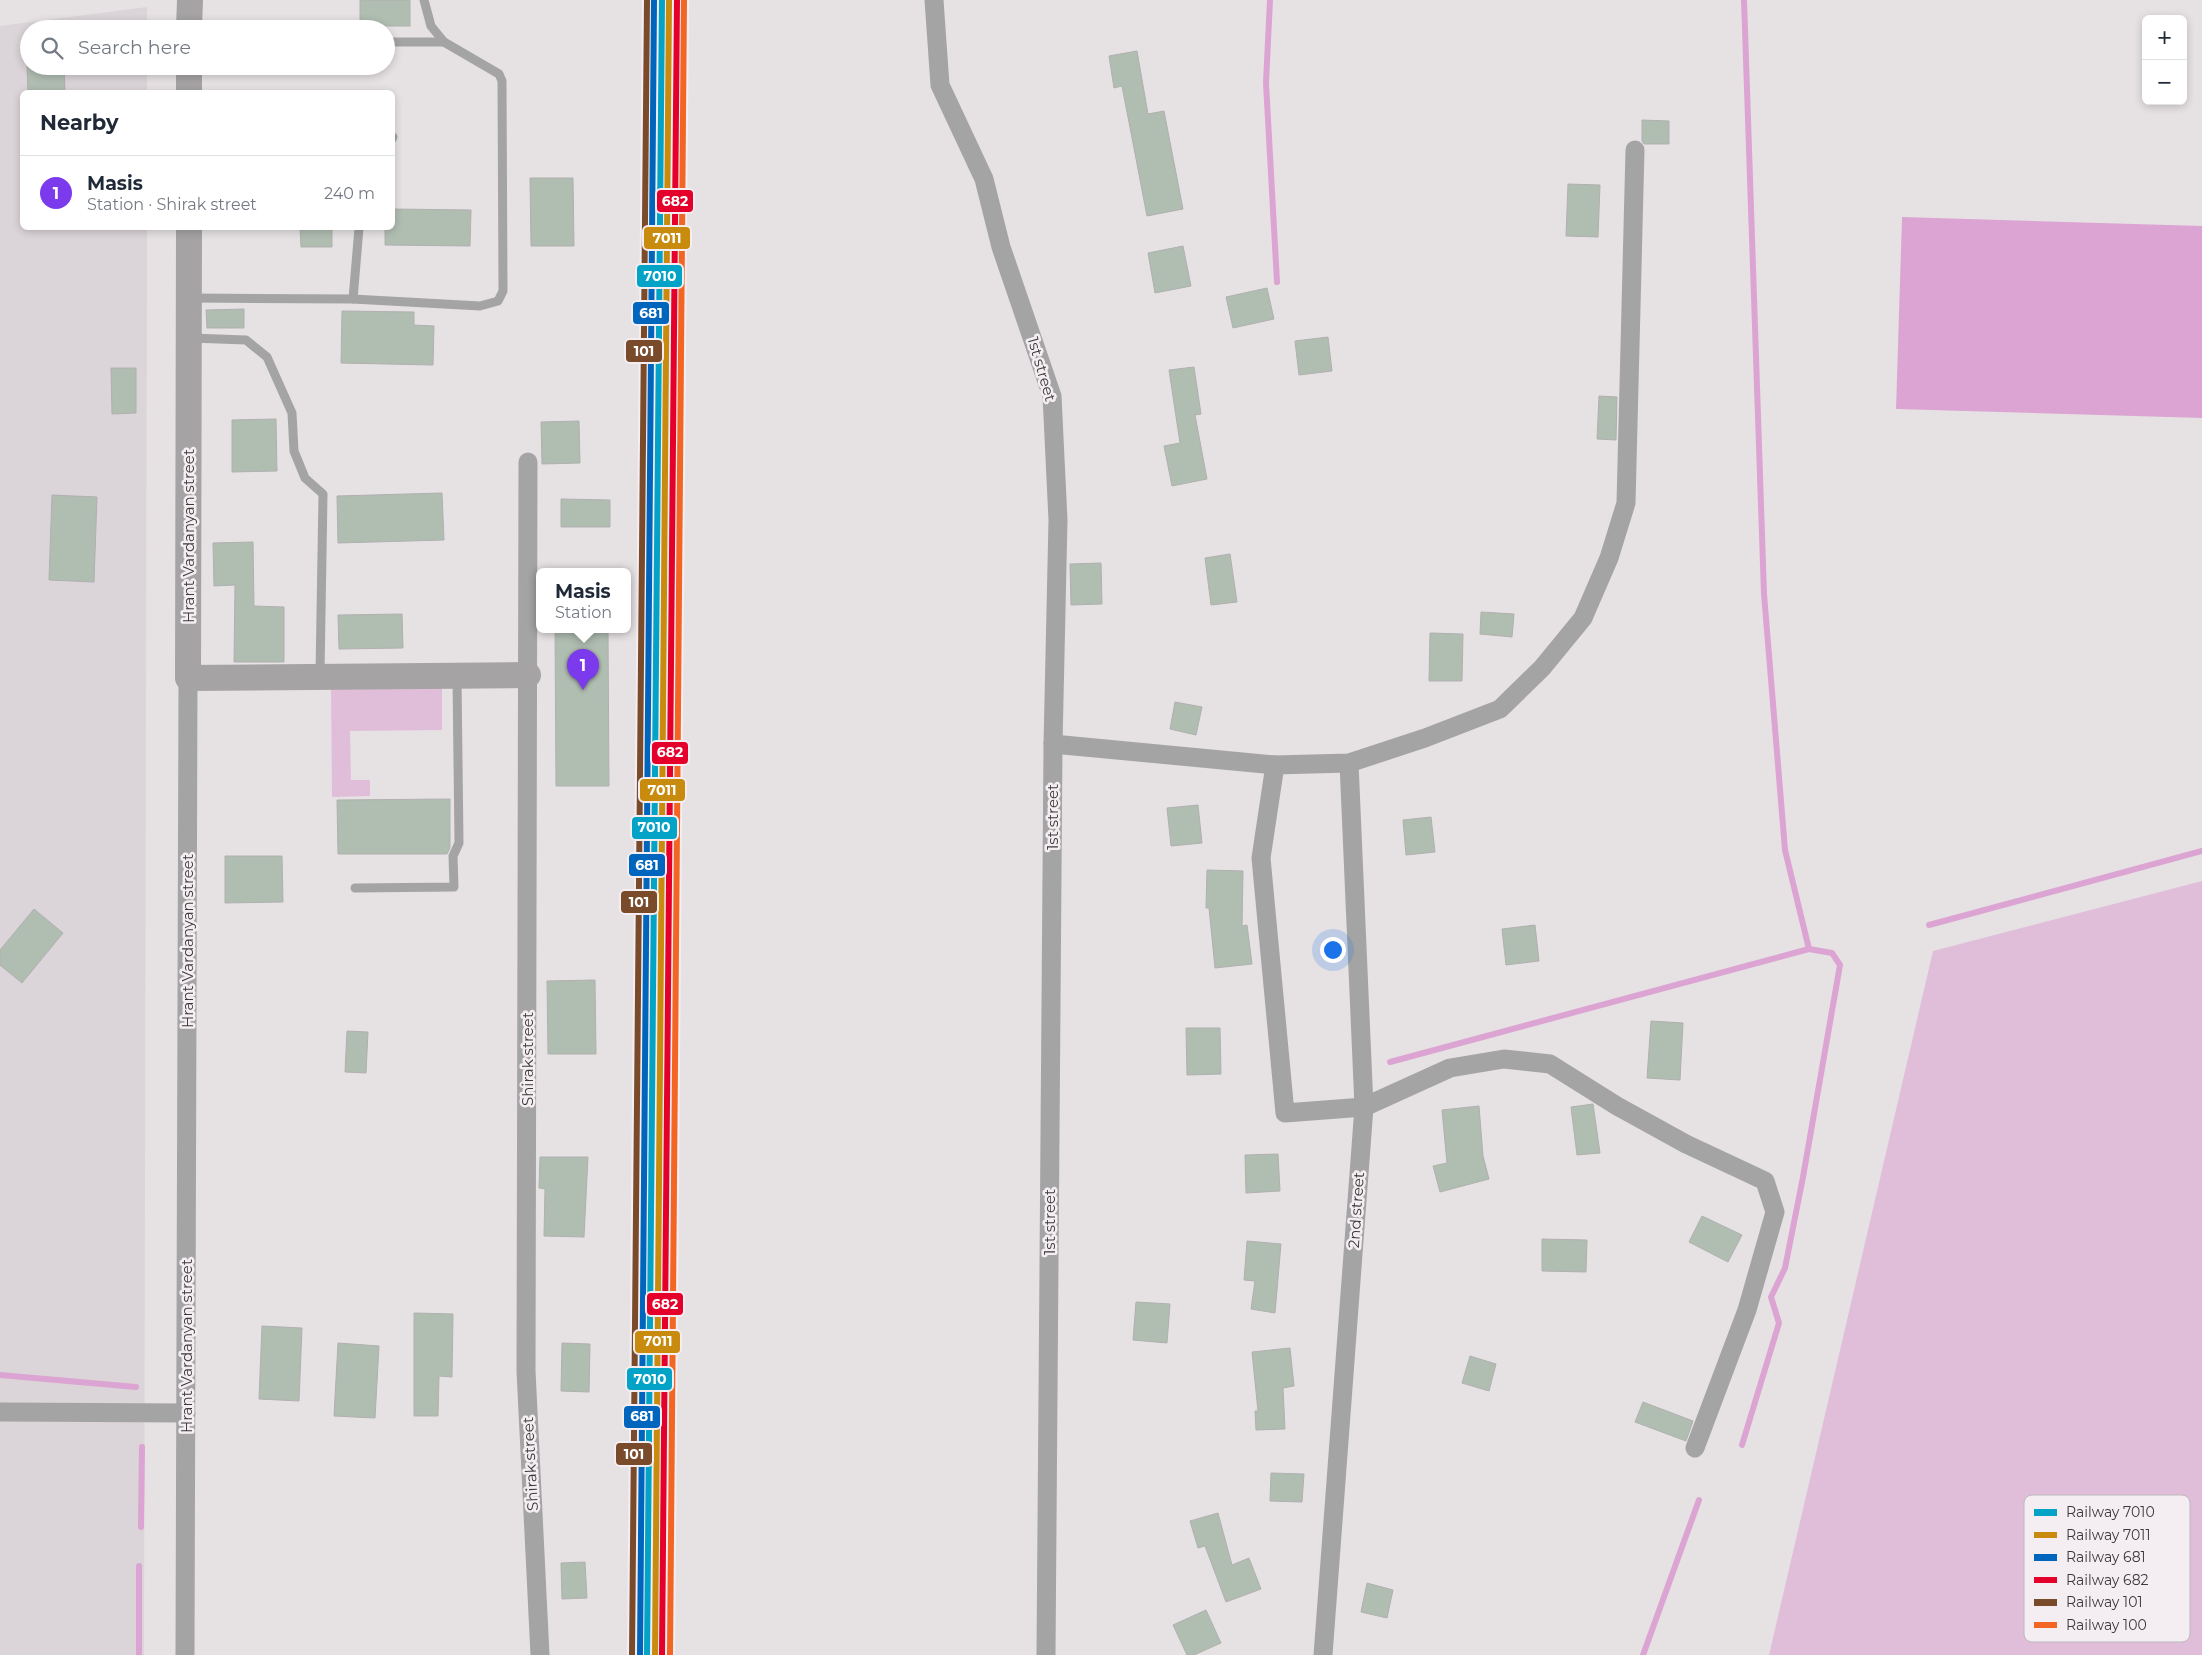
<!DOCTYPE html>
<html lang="en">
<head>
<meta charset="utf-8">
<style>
  :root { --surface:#fff; --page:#f2f2f3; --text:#1f2937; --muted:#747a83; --line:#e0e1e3; --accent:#7c3aed }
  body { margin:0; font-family:Montserrat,sans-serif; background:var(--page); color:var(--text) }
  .controls { position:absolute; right:15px; top:15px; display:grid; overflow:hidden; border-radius:8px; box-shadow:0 2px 8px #0003 }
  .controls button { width:45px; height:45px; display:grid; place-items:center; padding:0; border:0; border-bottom:1px solid var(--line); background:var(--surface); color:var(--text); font:25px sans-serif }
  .you { position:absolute; left:1332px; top:949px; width:18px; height:18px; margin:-12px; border:4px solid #fff; border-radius:50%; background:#1a73e8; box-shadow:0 0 0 8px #1a73e833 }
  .badge { display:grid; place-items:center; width:32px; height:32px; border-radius:50%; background:var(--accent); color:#fff; font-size:16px; font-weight:700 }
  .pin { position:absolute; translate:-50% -41px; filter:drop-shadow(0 1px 2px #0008) }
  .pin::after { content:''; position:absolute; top:26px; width:18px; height:15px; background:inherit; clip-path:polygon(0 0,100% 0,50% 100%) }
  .popup { position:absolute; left:536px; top:568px; width:95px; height:65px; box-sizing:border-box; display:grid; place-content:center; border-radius:8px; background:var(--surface); filter:drop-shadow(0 1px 4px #0005); font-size:16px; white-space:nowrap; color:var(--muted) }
  .popup b { font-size:19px; color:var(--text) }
  .popup::after { content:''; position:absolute; left:50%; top:100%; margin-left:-10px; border:10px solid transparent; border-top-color:var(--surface) }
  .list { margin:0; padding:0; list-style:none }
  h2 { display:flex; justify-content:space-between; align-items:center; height:65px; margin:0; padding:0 20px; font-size:21px }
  h2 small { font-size:16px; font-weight:400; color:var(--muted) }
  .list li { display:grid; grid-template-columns:32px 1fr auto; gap:15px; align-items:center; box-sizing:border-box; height:75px; padding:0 20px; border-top:1px solid var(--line) }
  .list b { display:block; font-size:19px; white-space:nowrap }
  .list p { margin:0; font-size:16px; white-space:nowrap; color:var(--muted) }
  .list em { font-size:16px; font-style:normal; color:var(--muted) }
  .icon { flex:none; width:28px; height:28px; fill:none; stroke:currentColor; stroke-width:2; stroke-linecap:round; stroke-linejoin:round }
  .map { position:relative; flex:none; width:2202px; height:1655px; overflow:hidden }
  .search { position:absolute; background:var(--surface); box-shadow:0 2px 8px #0003; left:20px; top:20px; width:375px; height:55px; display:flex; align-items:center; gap:12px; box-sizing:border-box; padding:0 18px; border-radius:28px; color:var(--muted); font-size:19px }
  .panel { position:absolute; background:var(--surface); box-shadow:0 2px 8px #0003; left:20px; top:90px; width:375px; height:140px; border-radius:8px }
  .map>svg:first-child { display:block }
</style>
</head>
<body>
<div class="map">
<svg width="2202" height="1655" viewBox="0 0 2202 1655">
  <rect width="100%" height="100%" fill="#e6e2e4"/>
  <polygon fill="#dbd4d9" points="147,7 147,29 29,29 29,66 147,66 147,92 22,92 22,228 147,228 144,1655 0,1655 0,26"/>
  <g fill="#e0beda">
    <polygon points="442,684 442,730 350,731 351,780 370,780 370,796 332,797 331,685"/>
    <polygon points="2202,881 2202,1655 1769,1655 1933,951"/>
  </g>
  <polygon fill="#dca4d2" points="1902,217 2202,226 2202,418 1896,409"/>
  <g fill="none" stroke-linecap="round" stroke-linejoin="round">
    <g stroke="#dca4d2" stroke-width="6">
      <polyline points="1270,0 1266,83 1277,282"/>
      <polyline points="1744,0 1764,594 1785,850 1809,949"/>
      <polyline points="1929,925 2202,851"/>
      <polyline points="1390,1062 1809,949 1832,953 1840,965 1803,1177 1785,1268 1771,1297 1779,1323 1742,1445"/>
      <polyline points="0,1375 136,1387"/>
      <polyline points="141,1527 142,1447"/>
      <polyline points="139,1655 139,1566"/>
      <polyline points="1643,1655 1699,1500"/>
    </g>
  </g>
  <g fill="#b0bdb1" stroke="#b1b0b0">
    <rect x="360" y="0" width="50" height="26"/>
    <polygon points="1137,51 1148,114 1164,111 1183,209 1147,216 1122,86 1114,88 1109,56"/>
    <polygon points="27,66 64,66 65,92 28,92"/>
    <polygon points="1642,120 1669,121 1669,144 1644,144 1642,141"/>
    <polygon points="530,178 573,178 574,246 531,246"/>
    <polygon points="1568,184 1600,185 1598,237 1566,236"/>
    <polygon points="392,209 471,210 470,246 385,245 385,228 392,228"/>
    <polygon points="300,228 332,228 332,247 301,247"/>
    <polygon points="1183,246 1191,286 1155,293 1148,253"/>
    <polygon points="1267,288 1274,319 1233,328 1226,297"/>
    <polygon points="244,309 244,328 207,328 206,310"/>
    <polygon points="342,311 414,312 414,325 434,326 433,365 341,363"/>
    <polygon points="1328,337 1332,371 1299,375 1295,341"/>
    <polygon points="1194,367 1201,414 1195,415 1207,479 1172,486 1164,446 1180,443 1169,370"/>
    <polygon points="111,368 136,368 136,413 112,414"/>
    <polygon points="1599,396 1617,397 1616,440 1597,439"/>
    <polygon points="276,419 277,471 232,472 232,420"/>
    <polygon points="579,421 580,463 542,464 541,422"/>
    <polygon points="442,493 444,540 338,543 337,496"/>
    <polygon points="52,495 97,497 94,582 49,580"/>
    <polygon points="561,499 610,500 610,527 561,527"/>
    <polygon points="253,542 254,606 284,607 284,662 234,662 235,585 214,586 213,543"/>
    <polygon points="1230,554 1237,602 1211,605 1205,558"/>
    <polygon points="1101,563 1102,604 1071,605 1070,564"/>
    <polygon points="1481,612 1514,614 1512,637 1480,634"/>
    <polygon points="402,614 403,648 339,649 338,615"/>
    <polygon points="555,629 608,629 609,786 556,786"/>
    <polygon points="1430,633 1463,634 1462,681 1429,681"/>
    <polygon points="1175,702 1202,707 1196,735 1170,729"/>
    <polygon points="450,799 450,848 447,854 338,854 337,800"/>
    <polygon points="1198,805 1202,843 1171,846 1167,808"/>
    <polygon points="1431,817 1435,852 1406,855 1403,820"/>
    <polygon points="225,856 282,856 283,902 225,903"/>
    <polygon points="1207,870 1243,871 1242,926 1247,925 1252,964 1215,968 1209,908 1206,908"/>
    <polygon points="34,909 63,933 22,983 0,965 0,950"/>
    <polygon points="1535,925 1539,961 1506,965 1502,929"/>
    <polygon points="595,980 596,1054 548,1054 547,981"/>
    <polygon points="1651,1021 1683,1023 1680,1080 1647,1078"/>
    <polygon points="1186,1028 1220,1028 1221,1074 1187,1075"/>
    <polygon points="347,1031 368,1032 366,1073 345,1072"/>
    <polygon points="1593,1104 1600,1153 1577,1155 1571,1107"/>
    <polygon points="1479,1106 1483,1156 1489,1179 1440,1192 1433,1166 1447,1163 1442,1110"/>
    <polygon points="1278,1154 1280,1191 1246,1193 1245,1155"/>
    <polygon points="540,1157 588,1157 584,1237 544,1236 545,1189 539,1188"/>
    <polygon points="1702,1216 1742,1235 1728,1262 1689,1242"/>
    <polygon points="1542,1239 1587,1240 1586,1272 1542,1271"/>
    <polygon points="1247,1241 1281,1244 1275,1313 1251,1309 1255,1281 1244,1280"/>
    <polygon points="1136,1302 1170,1304 1167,1343 1133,1340"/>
    <polygon points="414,1313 453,1314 452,1377 439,1376 438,1416 414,1416"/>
    <polygon points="262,1326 302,1328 299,1401 259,1399"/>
    <polygon points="338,1343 379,1346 375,1418 334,1416"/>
    <polygon points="562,1343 590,1344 589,1392 561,1391"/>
    <polygon points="1290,1348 1294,1386 1283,1388 1285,1429 1256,1430 1255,1411 1258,1411 1252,1352"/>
    <polygon points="1470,1356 1496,1364 1489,1391 1462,1383"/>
    <polygon points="1643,1402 1693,1421 1686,1441 1635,1422"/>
    <polygon points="1271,1473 1304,1474 1302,1502 1270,1501"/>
    <polygon points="1218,1513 1232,1565 1249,1558 1261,1589 1226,1602 1205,1546 1198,1548 1190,1521"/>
    <polygon points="585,1562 587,1598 562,1599 561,1563"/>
    <polygon points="1367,1583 1393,1590 1387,1618 1361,1612"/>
    <polygon points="1206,1610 1221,1643 1194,1655 1187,1655 1173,1625"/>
  </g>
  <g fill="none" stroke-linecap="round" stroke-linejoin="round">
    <g stroke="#a5a4a4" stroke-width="9">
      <polyline points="386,42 444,42"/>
      <polyline points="392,139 393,137"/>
      <polyline points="191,298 353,299 480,306 498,301 503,291 502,81 499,74 444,42 431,26 424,0"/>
      <polyline points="353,299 359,228"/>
      <polyline points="191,338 246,340 267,357 292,413 294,451 305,478 323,494 320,674"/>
      <polyline points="355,888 454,887 453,856 459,843 457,678"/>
    </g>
    <g stroke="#a5a4a4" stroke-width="19">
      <polyline points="934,0 940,85 984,179 1001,247 1052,396 1058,520 1053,744 1046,1655"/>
      <polyline points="528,462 526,1371 540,1655"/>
      <polyline points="1053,744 1275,765 1349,763 1425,738 1500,709 1542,668 1583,618 1609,558 1626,503 1635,150"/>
      <polyline points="1275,765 1261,858 1285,1113 1364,1107 1450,1068 1504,1059 1550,1064 1617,1106 1686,1144 1765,1181 1775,1212 1747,1310 1695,1448"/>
      <polyline points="0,1412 186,1413"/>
      <polyline points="185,1655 188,678"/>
      <polyline points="1323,1655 1364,1107 1349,763"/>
    </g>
    <g stroke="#a5a3a3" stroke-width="26">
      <polyline points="189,29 190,0"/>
      <polyline points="189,92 189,66"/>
      <polyline points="189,228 188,678 528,675"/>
    </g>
    <polyline stroke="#a9a6a8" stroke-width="4" stroke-dasharray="8 4" stroke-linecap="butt" points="666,1655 681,0"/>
    <g stroke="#f4eef3" stroke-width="10">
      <polyline id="rail-1" points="647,1655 662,0"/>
    </g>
    <g stroke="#f4eef3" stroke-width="10">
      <polyline id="rail-2" points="655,1655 669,0"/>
    </g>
    <g stroke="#f4eef3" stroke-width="10">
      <polyline id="rail-3" points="640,1655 654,0"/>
    </g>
    <g stroke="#f4eef3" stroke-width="10">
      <polyline id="rail-4" points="662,1655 677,0"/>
    </g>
    <g stroke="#f4eef3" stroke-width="10">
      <polyline id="rail-5" points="632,1655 647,0"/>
    </g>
    <g stroke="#f4eef3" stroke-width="10">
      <polyline id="rail-6" points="670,1655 684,0"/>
    </g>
    <use href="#rail-1" stroke="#03a3c7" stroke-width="6"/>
    <use href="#rail-2" stroke="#c88b0e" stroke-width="6"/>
    <use href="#rail-3" stroke="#0065bd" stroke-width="6"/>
    <use href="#rail-4" stroke="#e4002b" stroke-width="6"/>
    <use href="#rail-5" stroke="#7a4b2a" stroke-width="6"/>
    <use href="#rail-6" stroke="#f26522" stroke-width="6"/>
  </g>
  <g text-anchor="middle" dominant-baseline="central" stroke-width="5" stroke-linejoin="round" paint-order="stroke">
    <g font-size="15" fill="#3b393a" stroke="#f4eef3">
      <text transform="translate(1042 369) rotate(74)">1st street</text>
      <text transform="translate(188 536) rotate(-90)">Hrant Vardanyan street</text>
      <text transform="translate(1052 817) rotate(-90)">1st street</text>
      <text transform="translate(187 941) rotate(-90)">Hrant Vardanyan street</text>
      <text transform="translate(527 1059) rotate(-90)">Shirak street</text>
      <text transform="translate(1356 1210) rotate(-86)">2nd street</text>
      <text transform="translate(1049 1222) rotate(-90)">1st street</text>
      <text transform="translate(186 1346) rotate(-90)">Hrant Vardanyan street</text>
      <text transform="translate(530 1464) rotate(-93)">Shirak street</text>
    </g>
  </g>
  <rect x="2024" y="1495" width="166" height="147" rx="8" fill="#f4eef3" stroke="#bcb8bc" stroke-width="1"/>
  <rect x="2034" y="1509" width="23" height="7" fill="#03a3c7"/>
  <rect x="2034" y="1532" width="23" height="6" fill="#c88b0e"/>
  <rect x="2034" y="1554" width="23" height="7" fill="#0065bd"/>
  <rect x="2034" y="1577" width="23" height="6" fill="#e4002b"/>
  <rect x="2034" y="1599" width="23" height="7" fill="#7a4b2a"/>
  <rect x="2034" y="1622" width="23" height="6" fill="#f26522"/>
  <g font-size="14" fill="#3b393a">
    <text x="2066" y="1517">Railway 7010</text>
    <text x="2066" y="1540">Railway 7011</text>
    <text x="2066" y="1562">Railway 681</text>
    <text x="2066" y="1585">Railway 682</text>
    <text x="2066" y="1607">Railway 101</text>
    <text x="2066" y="1630">Railway 100</text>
  </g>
  <g stroke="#f4eef3" stroke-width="2">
    <rect x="656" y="189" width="38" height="24" rx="5" fill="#e4002b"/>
    <rect x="643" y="226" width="48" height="24" rx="5" fill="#c88b0e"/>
    <rect x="636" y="264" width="47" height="24" rx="5" fill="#03a3c7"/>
    <rect x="632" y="301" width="38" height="24" rx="5" fill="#0065bd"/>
    <rect x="625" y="339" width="38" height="24" rx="5" fill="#7a4b2a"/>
    <rect x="651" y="741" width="38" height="24" rx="5" fill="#e4002b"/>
    <rect x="639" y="778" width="47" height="24" rx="5" fill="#c88b0e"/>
    <rect x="631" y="816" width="47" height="24" rx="5" fill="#03a3c7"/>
    <rect x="628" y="853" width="38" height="24" rx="5" fill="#0065bd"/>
    <rect x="620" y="890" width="38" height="24" rx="5" fill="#7a4b2a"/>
    <rect x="646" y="1292" width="38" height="24" rx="5" fill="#e4002b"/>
    <rect x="634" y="1330" width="47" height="24" rx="5" fill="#c88b0e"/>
    <rect x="626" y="1367" width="47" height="24" rx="5" fill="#03a3c7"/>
    <rect x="623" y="1405" width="38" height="24" rx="5" fill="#0065bd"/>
    <rect x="615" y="1442" width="38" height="24" rx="5" fill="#7a4b2a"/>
  </g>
  <g font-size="14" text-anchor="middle" font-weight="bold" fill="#fff">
    <text x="675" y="206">682</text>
    <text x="667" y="243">7011</text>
    <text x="660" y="281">7010</text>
    <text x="651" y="318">681</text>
    <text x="644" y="356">101</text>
    <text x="670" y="757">682</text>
    <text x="662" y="795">7011</text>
    <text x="654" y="832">7010</text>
    <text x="647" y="870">681</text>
    <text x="639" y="907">101</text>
    <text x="665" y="1309">682</text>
    <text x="658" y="1346">7011</text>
    <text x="650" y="1384">7010</text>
    <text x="642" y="1421">681</text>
    <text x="634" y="1459">101</text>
  </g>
</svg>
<div class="controls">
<button>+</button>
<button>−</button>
</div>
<div class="you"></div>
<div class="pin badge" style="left:583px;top:690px">1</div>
<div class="popup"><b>Masis</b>Station</div>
<div class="search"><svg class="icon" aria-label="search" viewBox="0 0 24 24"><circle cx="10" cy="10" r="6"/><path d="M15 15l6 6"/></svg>Search here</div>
<section class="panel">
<h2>Nearby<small></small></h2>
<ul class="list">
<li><span class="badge">1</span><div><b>Masis</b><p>Station · Shirak street</p></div><em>240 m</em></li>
</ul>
</section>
</div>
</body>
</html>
